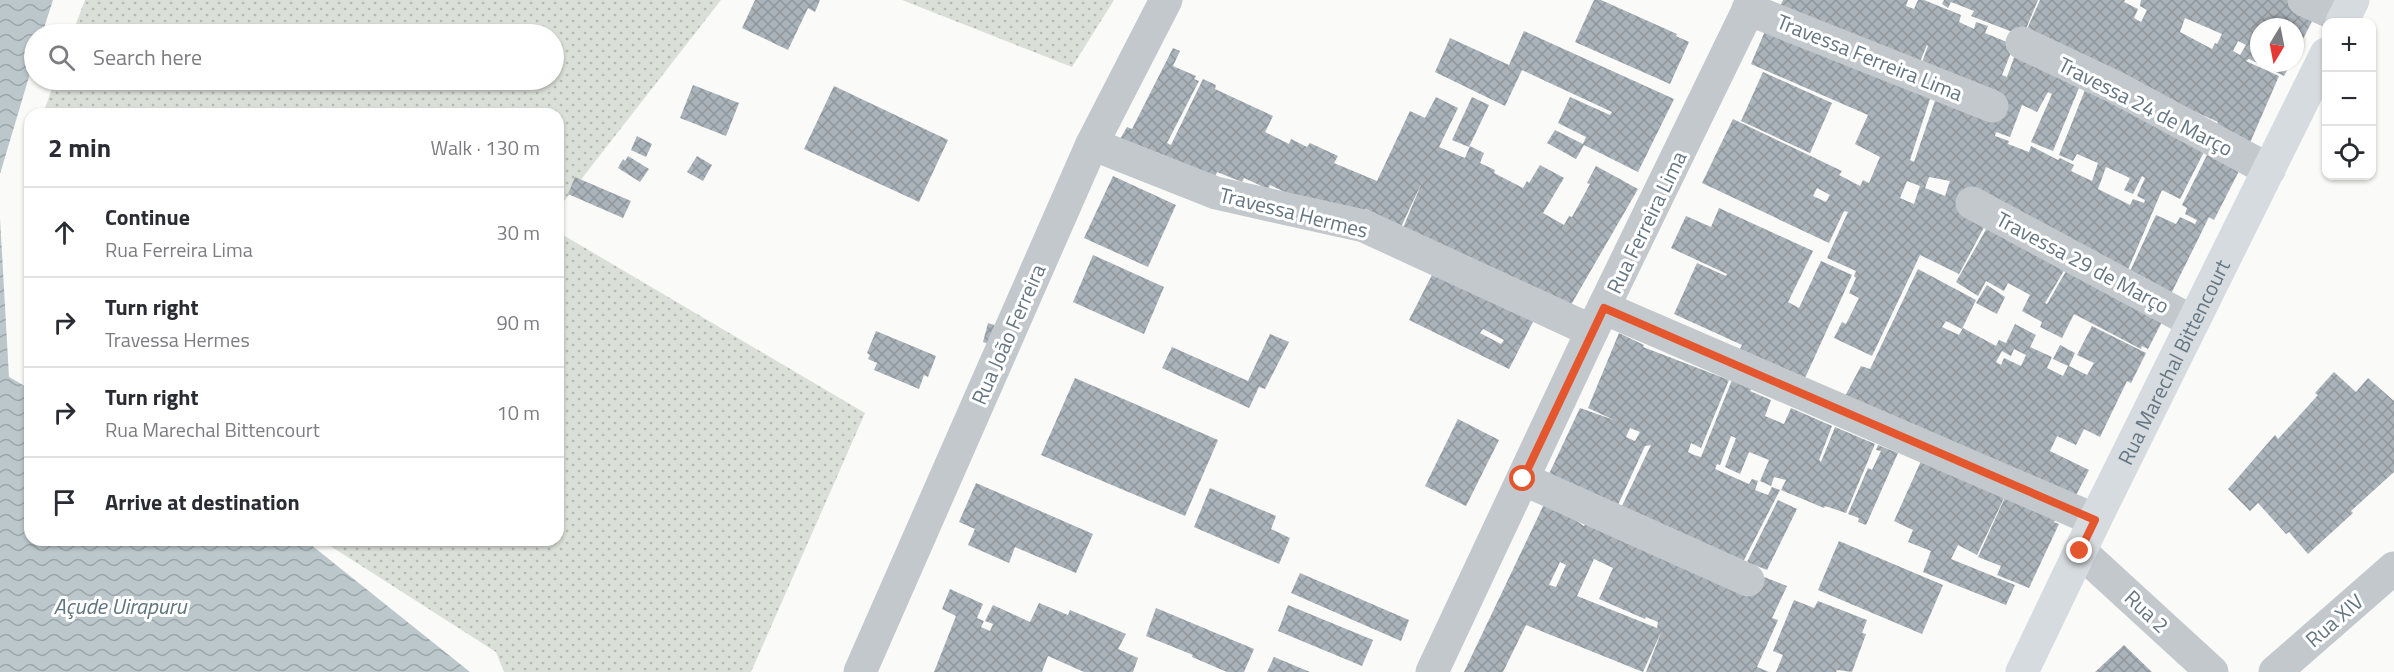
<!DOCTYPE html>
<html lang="en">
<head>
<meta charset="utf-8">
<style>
  :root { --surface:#fff; --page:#f7f7f7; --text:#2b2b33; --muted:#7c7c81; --line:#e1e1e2 }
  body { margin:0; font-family:"Titillium Web",sans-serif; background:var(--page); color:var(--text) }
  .controls { position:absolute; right:18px; top:18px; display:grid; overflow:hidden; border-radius:12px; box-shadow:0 2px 4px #0004 }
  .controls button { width:54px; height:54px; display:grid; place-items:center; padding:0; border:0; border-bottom:2px solid var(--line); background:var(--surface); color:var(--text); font:30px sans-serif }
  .compass { position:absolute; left:2250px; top:18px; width:54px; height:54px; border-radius:50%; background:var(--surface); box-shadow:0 2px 4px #0004; rotate:190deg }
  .stop { position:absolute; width:18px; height:18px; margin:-14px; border:4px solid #e4572e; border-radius:50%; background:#fff }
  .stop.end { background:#e4572e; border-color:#fff; box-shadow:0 2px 6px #0008 }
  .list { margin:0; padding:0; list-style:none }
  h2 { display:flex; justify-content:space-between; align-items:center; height:78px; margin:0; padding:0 24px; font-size:26px }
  h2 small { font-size:20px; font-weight:400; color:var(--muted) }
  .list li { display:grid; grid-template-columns:39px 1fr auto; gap:18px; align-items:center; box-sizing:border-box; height:90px; padding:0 24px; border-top:2px solid var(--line) }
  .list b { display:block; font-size:22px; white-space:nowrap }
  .list p { margin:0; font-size:20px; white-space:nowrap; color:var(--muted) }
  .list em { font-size:20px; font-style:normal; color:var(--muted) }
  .icon { flex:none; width:33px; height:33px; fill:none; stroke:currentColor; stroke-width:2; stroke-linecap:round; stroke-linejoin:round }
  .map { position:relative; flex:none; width:2394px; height:672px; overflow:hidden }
  .search { position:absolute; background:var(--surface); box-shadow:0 2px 4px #0004; left:24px; top:24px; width:540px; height:66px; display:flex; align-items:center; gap:15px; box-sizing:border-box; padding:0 21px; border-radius:33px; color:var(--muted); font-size:22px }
  .panel { position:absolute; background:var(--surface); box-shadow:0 2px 4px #0004; left:24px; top:108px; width:540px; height:438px; border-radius:18px }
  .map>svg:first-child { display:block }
</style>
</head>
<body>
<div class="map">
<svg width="2394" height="672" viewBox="0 0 2394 672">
  <defs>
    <pattern id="grass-dots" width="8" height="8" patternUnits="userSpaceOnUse" patternTransform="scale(1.5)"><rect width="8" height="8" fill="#dadfd7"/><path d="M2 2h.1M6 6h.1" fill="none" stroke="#b4b9b4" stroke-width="1.8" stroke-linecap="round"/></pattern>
    <pattern id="water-waves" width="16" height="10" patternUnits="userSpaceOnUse" patternTransform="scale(1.5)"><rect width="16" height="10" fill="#bbc7cb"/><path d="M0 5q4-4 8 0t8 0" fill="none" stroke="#9ca6aa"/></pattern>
    <pattern id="building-cross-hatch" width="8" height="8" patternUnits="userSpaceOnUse" patternTransform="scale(1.5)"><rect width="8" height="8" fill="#aab3b9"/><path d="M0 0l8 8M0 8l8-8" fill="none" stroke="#8e969c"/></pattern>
  </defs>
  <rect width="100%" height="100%" fill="#fafaf8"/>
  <g fill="url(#grass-dots)">
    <polygon points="85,0 721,0 558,209 558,114 43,114 55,80 554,80 554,34 72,34"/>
    <polygon points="902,0 1114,0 1072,67"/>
    <polygon points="30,148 30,353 26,160"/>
    <polygon points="558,232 865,413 751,672 504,672 496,652 321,540 558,540"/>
  </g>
  <g fill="url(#water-waves)">
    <polygon points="0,0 53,0 42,34 34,34 34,60 0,174"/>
    <polygon points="0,218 9,377 30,389 30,540 305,540 470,672 0,672"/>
  </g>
  <g fill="url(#building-cross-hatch)" fill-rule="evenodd">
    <polygon points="755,0 820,0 815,12 808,8 788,50 742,28"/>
    <polygon points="1594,0 1601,0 1677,34 1676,36 1689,42 1670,84 1575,42"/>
    <path d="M1783,0h125l-2,6 8,3 4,-9h6l37,15 -2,7 15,7 2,-7 12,4 -3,7 29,12 -12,30 5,2 10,-28 64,34 -28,68 -22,-9 21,-48 -4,-2 -11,20 -15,-7 -12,32 -14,-5 -1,4 14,5 -1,3 21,8 2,-6 27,14 2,-2 14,7 -3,6 21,10 6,-18 -21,-9 -4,7 -14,-6 28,-70 120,61 -27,53 -18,-9 -38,89 -135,-61 -30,56 -39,-19 -48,101 -38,-18 8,-16 4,2 13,-26 -10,-5 7,-15 -2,-2 2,-5 -29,-13 21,-46 -4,-1 -15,32 -127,-60 31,-64 109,52 -3,4 21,11 3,-6 6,3 11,-26 -25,-13 13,-29 -117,-51 17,-40 152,44 8,-22 -1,-1 -8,19 -142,-51zM1932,93l5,2 -23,67 -4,-2zM2106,167l24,11 -6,12 9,4 9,-18 3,2 -8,18 8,4 -1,3 -11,-4 -3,6 -32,-16zM1929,177l21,4 -5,15 -20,-8zM1907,181l13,5 -6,18 -14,-6zM1817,188l13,7 -4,7 -13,-6z"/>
    <polygon points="1944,0 2038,0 2023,36 1971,16 1974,11 1951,2 1948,8 1942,4"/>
    <path d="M2040,0h85l-1,2 14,7 -4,9 7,4 6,-12 -7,-4 1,-6h150l25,14 -21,40v-27h-36v36h32l-7,13 -35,-17 -3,2 33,15 -30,69 -34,-16 3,-7 -194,-86zM2185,18l37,16 -5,10 -2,-1 -3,6 -32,-17zM2238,41l8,4 -6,10 -7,-4z"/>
    <polygon points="1524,31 1674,99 1638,172 1584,145 1576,159 1547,143 1555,130 1583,144 1586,137 1558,123 1570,97 1610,115 1612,112 1522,70 1505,106 1435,72 1450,38 1509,65"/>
    <polygon points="1173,48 1180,51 1173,66 1196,76 1194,79 1199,81 1167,143 1171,145 1203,79 1216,85 1215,89 1273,116 1265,132 1289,144 1291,139 1307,147 1310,143 1338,156 1334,163 1377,181 1410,111 1425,118 1436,97 1458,108 1439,147 1465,158 1470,146 1484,153 1480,163 1495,170 1494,173 1523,188 1527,181 1529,183 1540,165 1564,178 1543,213 1564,225 1569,216 1572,217 1590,184 1587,183 1596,166 1638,189 1568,310 1400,235 1423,180 1401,227 1366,209 1362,218 1331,214 1270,185 1268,189 1244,178 1242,182 1217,172 1213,181 1119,141 1127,127 1132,129"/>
    <polygon points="1763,72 1832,103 1810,153 1741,121"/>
    <polygon points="693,85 739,103 726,136 680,118"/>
    <polygon points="834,86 948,140 919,202 804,149"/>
    <polygon points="1472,97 1489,105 1469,147 1452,140"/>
    <polygon points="637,136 652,144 646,157 631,150"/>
    <polygon points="2210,149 2241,167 2214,220 2209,217 2168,300 2126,280 2156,215 2176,224 2180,217 2195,224 2197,220 2185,214 2187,208 2182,205"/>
    <polygon points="628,156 649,169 640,182 618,168 623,159 625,161"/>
    <polygon points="697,156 712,165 703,181 687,172"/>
    <polygon points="1113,176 1176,205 1148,267 1084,238"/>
    <polygon points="575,177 631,201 623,218 568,194"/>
    <polygon points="1719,208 1813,251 1788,302 1799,308 1821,261 1852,275 1805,378 1740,349 1742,345 1674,314 1697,263 1726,276 1727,274 1671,248 1686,216 1711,227"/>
    <polygon points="1992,219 2069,262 2045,303 2047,304 2073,259 2165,316 2148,349 2142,346 2141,349 2074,314 2062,338 2040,327 2042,322 2022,311 2030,295 2008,283 2004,291 1986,281 1978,296 1956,282"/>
    <polygon points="1093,255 1164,287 1144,334 1073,302"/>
    <path d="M1435,269l100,49 -26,51 -100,-49zM1483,329l21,11 -3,4 -21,-11z"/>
    <path d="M1918,269l58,31 -14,29 -16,-8 -4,6 17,8 4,-7 33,18 3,-6 7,3 9,-19 21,11 -6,12 22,10 -5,11 16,8 5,-10 -15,-7 7,-14 15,8 -6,13 18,9 7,-12 -17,-8 15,-29 54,27 -15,30 -4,-2 -27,56 -16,-8 -8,16 -19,-9 -7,15 39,19 -15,29 -230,-101 17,-32 9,3zM2014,349l12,6 -5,11 -17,-8 -3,7 -5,-3 6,-11 9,5z"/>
    <polygon points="1987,285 2005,297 1997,314 1976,303"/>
    <polygon points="988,323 1004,328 989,344 983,342"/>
    <polygon points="876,331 936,356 928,377 924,375 919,389 874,370 877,363 868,359 870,355 867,353"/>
    <path d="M1619,333l25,12 -1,2 86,33 -28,68 -10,-5 -3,9 6,3 7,2 31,-77 20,8 -2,3 21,9 -6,16 19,8 7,-16 41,18 -13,34 2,2 14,-35 40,17 -29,69 -21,-7 -1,2 -43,-18 5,-10 -12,-3 -3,9 -11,-5 9,-21 -20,-8 -9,22 -15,-7 11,-29 -5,-2 -11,29 -3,-1 -2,5 34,15 3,-5 6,2 -3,9 13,5 4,-8 8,3 -37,72 -123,-52 31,-65 -6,1 -28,61 -69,-31 32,-68 34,12 -26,-12zM1630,428l10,4 -5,9 -9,-4z"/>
    <polygon points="1270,334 1289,342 1265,389 1259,387 1249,408 1162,368 1172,347 1248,381"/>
    <polygon points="2334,372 2356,392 2368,378 2394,401 2394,472 2351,511 2353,513 2308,554 2289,532 2286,534 2258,503 2250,511 2228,489 2275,435 2278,439 2318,395 2315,393"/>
    <polygon points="1075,378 1218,440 1185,516 1041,455"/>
    <polygon points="1458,419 1499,440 1466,506 1425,486"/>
    <polygon points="1878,445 1898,453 1866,525 1858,522 1859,518 1848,514 1868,468 1872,470 1881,451 1876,450"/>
    <polygon points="1922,459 2006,494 1977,555 1958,545 1951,559 2015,585 2006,605 1923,572 1931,551 1908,542 1913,530 1894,521"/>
    <polygon points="976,483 1093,534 1076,573 1015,547 1009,563 968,545 975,529 959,522"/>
    <polygon points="1210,488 1276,516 1271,529 1290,538 1279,564 1194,527"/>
    <polygon points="2007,493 2056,519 2054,522 2059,524 2029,588 1997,575 2001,566 1978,557"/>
    <path d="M1546,500l38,26 3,-7 171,70 6,-12 23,9 -15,32 6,2 -21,47 12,5h-123l16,-42 -19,42 -117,-47 -23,47h-39zM1594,559l19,9 -14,31 46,20 1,-2 12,5 -1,6 -80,-32zM1560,562l6,3 -10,22 -7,-2z"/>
    <polygon points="1778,500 1797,509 1767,570 1747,562"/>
    <polygon points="1839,541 1943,585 1922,634 1818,590"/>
    <polygon points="1300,573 1409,620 1401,641 1291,593"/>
    <polygon points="950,589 983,604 977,618 984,621 981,627 990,631 993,624 985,621 993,605 1030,622 1039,603 1068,615 1070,610 1126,634 1118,649 1138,658 1133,672 1084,672 1048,656 1042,672 934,672 956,616 942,609"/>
    <polygon points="1794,600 1814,608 1818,601 1867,620 1862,633 1866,634 1852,672 1837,670 1836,672 1776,672 1783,655 1773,651"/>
    <polygon points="1288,605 1373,640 1362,666 1278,631"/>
    <polygon points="1156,608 1254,649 1244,672 1227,672 1192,657 1193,655 1146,636"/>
    <polygon points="2124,645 2152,672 2095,672"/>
    <polygon points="1274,657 1310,672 1267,672"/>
  </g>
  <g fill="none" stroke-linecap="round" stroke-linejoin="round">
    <g stroke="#c3c8cc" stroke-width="33">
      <polyline points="2304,0 2344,18"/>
      <polyline points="1748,9 1992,106"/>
      <polyline points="2022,43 2117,88 2269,170"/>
      <polyline points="1092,144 1216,193 1364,226 1592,331"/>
      <polyline points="1972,203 2193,322"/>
      <polyline points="1604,308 2095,520"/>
      <polyline points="1523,479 1748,580"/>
      <polyline points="2080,551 2212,672"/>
      <polyline points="860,672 1092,144 1166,0"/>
      <polyline points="1432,672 1592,331 1753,0"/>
      <polyline points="2275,672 2394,568"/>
    </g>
    <g stroke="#d6dbdf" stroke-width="33">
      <polyline points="2342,22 2353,0"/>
      <path id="s1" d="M2022,672l73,-152 231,-466"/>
    </g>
  </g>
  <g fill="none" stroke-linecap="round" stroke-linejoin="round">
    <polyline stroke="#e4572e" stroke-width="8" points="1523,479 1604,308 2095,520 2080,551"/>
  </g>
  <g text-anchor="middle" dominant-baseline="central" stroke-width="6" stroke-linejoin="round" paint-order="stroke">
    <g font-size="21" fill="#657683" stroke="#fff">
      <text transform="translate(1870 57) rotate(22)">Travessa Ferreira Lima</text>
      <text transform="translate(2146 106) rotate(27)">Travessa 24 de Março</text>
      <text transform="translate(1294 212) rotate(14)">Travessa Hermes</text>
      <text transform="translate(1646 222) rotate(-64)">Rua Ferreira Lima</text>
      <text transform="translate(2083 262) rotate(28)">Travessa 29 de Março</text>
      <text transform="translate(1008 334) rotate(-66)">Rua João Ferreira</text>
      <text stroke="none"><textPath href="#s1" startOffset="345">Rua Marechal Bittencourt</textPath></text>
      <text transform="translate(2147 611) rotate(43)">Rua 2</text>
      <text transform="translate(2334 620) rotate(-41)">Rua XIV</text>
    </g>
    <g font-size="22" font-style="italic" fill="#60757c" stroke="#fff">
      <text x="120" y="606">Açude Uirapuru</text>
    </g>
  </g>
</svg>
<div class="controls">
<button>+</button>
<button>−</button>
<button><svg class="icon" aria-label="locate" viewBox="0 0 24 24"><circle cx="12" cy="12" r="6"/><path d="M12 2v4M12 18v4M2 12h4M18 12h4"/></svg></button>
</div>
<svg class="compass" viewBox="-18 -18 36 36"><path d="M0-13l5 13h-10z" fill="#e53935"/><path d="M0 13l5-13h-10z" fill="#7c7c81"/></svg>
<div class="stop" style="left:1523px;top:479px"></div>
<div class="stop end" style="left:2080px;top:551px"></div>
<div class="search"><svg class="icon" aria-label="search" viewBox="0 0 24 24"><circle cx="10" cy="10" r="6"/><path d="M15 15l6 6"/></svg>Search here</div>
<section class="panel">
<h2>2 min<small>Walk · 130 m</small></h2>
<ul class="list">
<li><svg class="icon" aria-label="ahead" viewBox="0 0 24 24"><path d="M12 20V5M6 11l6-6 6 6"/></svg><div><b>Continue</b><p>Rua Ferreira Lima</p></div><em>30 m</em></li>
<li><svg class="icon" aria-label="right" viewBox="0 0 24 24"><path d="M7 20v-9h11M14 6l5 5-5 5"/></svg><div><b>Turn right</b><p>Travessa Hermes</p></div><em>90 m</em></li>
<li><svg class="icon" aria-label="right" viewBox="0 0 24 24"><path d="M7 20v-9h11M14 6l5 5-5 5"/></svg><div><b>Turn right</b><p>Rua Marechal Bittencourt</p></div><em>10 m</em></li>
<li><svg class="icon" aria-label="arrive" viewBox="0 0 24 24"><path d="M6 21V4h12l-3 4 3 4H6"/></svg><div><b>Arrive at destination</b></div></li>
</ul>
</section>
</div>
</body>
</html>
